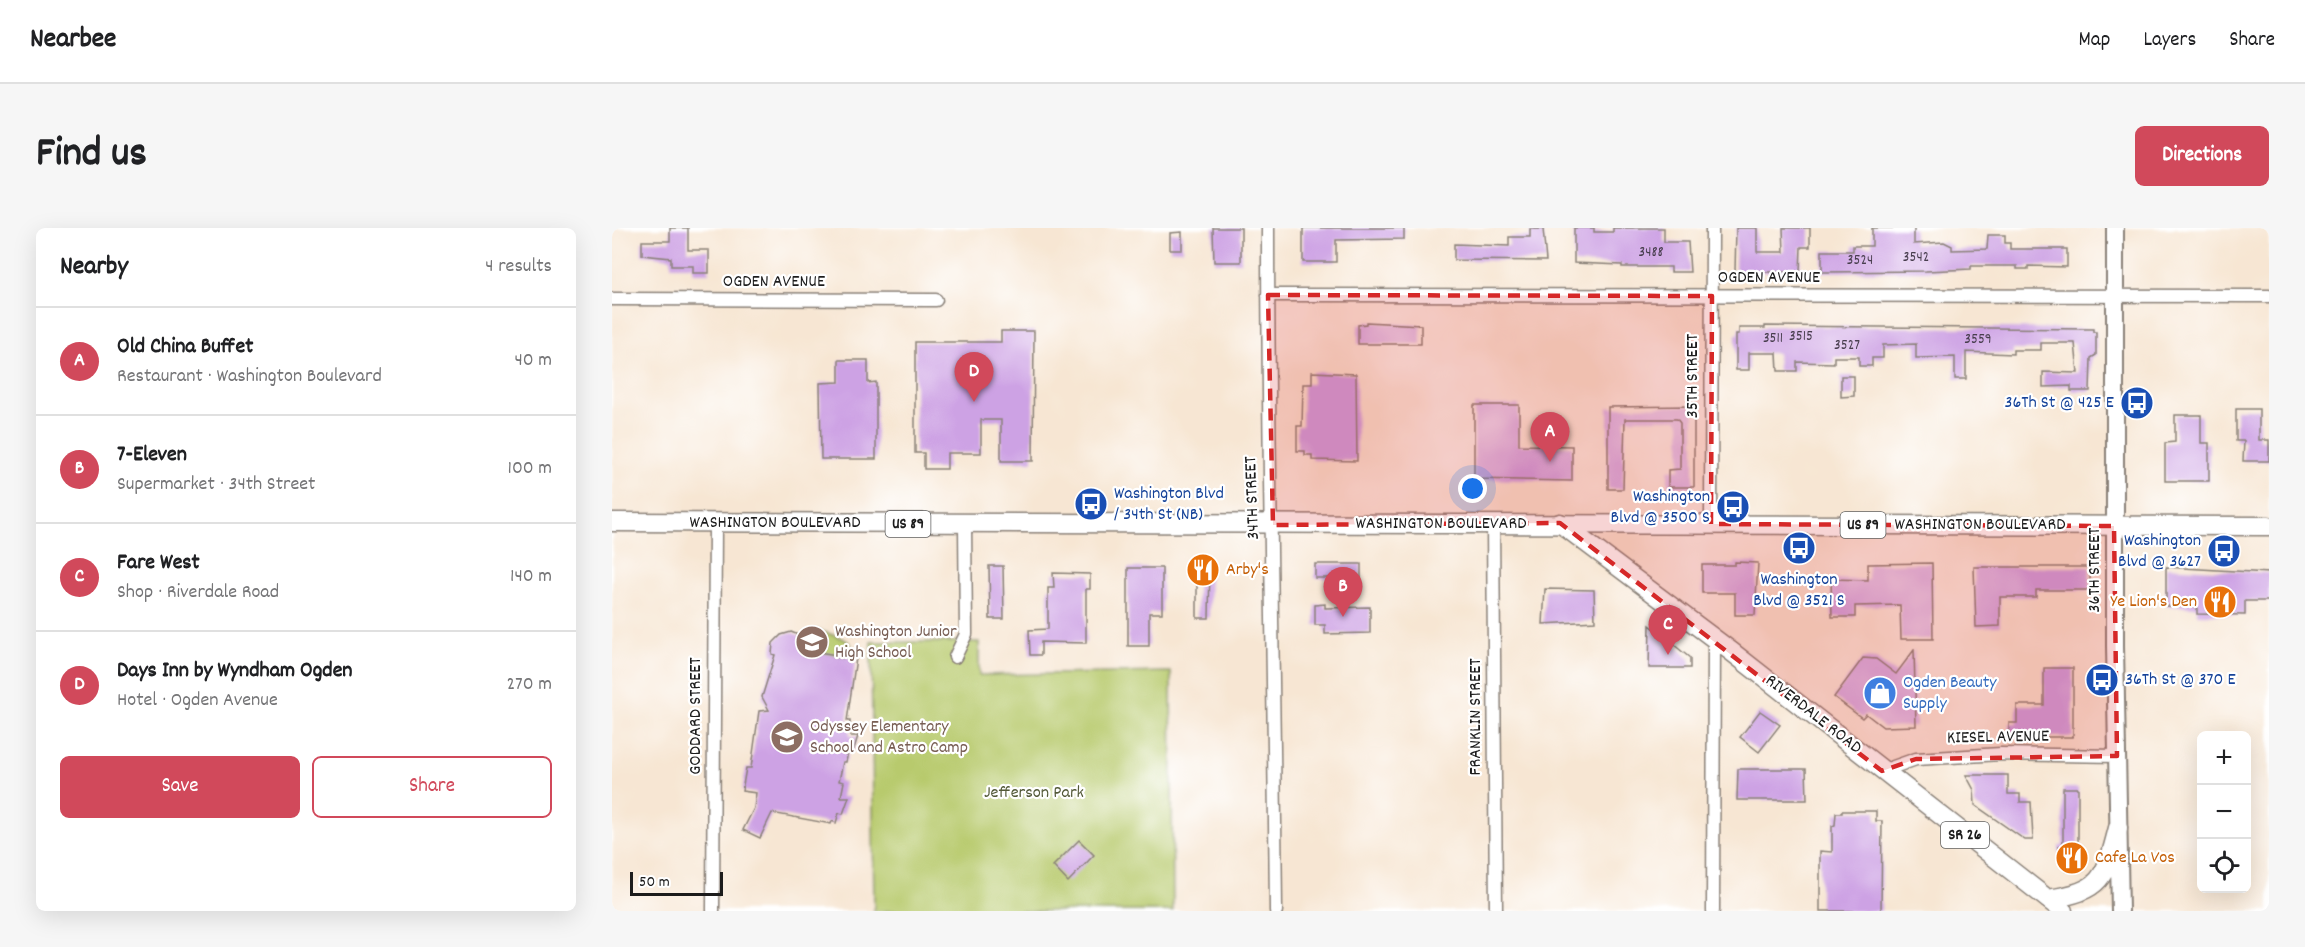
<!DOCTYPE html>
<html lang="en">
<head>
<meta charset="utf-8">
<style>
  :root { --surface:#fff; --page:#f6f6f6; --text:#202124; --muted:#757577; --line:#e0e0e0; --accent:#d1495b }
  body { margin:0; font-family:Dekko,sans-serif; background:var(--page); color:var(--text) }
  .controls { position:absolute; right:18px; bottom:18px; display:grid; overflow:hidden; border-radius:9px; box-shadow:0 6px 24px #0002 }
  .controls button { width:54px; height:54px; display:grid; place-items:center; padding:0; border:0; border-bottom:2px solid var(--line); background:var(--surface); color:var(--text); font:30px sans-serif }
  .scale { position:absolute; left:18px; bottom:15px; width:93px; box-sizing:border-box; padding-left:6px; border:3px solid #1c1c1c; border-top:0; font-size:16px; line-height:21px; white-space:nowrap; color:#1c1c1c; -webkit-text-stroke:4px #fff; paint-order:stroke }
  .you { position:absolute; left:861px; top:261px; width:21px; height:21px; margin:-15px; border:4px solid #fff; border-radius:50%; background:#1a73e8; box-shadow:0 0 0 9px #1a73e833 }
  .badge { display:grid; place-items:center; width:39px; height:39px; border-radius:50%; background:var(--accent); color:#fff; font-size:20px; font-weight:700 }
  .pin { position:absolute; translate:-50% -50px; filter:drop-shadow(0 2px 3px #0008) }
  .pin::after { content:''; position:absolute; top:32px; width:21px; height:18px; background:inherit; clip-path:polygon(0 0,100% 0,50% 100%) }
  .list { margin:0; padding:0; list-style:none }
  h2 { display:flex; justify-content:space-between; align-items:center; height:78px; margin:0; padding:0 24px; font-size:26px }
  h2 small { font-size:20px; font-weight:400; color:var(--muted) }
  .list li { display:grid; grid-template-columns:39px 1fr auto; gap:18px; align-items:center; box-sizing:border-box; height:108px; padding:0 24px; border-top:2px solid var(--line) }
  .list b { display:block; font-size:22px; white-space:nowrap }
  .list p { margin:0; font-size:20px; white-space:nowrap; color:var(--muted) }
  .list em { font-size:20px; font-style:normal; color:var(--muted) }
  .actions { display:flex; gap:12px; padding:18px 24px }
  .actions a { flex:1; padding:14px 0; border:2px solid var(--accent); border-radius:9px; text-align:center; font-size:21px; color:var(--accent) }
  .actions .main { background:var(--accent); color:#fff }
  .icon { flex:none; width:33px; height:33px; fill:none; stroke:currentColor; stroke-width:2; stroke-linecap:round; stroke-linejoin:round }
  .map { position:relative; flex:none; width:1657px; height:683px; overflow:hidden; border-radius:9px }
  header { display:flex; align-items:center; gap:36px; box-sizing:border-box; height:84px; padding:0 30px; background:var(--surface); border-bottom:2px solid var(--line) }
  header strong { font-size:28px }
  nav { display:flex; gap:33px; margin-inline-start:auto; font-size:21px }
  .intro { display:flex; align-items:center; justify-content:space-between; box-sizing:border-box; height:144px; padding:0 36px }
  h1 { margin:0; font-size:42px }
  .button { padding:15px 27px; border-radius:9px; background:var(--accent); color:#fff; font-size:21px; font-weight:700 }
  main { display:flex; gap:36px; padding:0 36px }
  aside { flex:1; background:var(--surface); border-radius:9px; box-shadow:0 6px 24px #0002 }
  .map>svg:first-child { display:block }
</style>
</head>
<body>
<header>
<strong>Nearbee</strong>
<nav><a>Map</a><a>Layers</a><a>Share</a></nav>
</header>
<div class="intro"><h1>Find us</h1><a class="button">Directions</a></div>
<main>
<aside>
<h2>Nearby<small>4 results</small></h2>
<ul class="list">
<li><span class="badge">A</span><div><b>Old China Buffet</b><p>Restaurant · Washington Boulevard</p></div><em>40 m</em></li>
<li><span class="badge">B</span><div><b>7-Eleven</b><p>Supermarket · 34th Street</p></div><em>100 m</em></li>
<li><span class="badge">C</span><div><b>Fare West</b><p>Shop · Riverdale Road</p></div><em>140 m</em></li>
<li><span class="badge">D</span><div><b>Days Inn by Wyndham Ogden</b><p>Hotel · Ogden Avenue</p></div><em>270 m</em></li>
</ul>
<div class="actions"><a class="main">Save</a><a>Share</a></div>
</aside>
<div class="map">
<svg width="1657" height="683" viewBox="0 0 1657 683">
  <rect width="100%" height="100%" fill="#fff"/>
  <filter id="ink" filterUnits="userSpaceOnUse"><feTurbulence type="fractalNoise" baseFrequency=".0167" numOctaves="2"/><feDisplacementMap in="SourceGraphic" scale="12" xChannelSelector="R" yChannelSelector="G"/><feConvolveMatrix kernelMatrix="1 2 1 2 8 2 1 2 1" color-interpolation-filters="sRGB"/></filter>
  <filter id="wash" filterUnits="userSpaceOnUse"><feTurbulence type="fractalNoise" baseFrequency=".008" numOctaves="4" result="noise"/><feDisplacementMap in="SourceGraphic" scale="24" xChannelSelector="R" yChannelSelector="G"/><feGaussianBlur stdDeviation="1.35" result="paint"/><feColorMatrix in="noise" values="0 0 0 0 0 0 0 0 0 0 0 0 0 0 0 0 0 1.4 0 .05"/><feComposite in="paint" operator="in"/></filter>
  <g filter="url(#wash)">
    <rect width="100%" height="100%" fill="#f7e6d3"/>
    <g fill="#b8ca6d" stroke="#6a7344" stroke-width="1.5">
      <path d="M205,402c17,6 39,7 37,27l-40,-4z"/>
      <polygon points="259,414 367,414 367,447 559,444 561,683 262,683"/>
    </g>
    <g id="blocks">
      <g fill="#cda2e4">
        <polygon points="58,0 76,0 76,22 97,22 97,45 81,45 81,38 59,38 59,30 30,27 30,13 58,13"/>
        <polygon points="601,0 629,0 629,34 602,34"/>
        <polygon points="691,0 792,0 792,11 724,12 724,34 691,34"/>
        <polygon points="962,0 982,0 982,4 1001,4 1001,0 1052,0 1052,14 1076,14 1078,44 1059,44 1059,39 1010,39 1010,37 962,35"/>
        <polygon points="1124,0 1145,0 1145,24 1172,24 1171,0 1198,0 1198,19 1189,19 1188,44 1123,44"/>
        <polygon points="1260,0 1302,0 1302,16 1332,14 1340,18 1340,22 1375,21 1376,7 1393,7 1393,15 1398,15 1398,21 1455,21 1455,39 1416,38 1416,41 1405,41 1405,38 1359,38 1359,41 1314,43 1210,44 1210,23 1241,23 1241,18 1260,18"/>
        <polygon points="918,1 931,1 934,33 842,32 842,16 897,18 897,9 918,9"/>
        <polygon points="570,4 570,22 558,22 558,5"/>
        <polygon points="754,94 809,97 809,116 746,116 746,97 754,96"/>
        <polygon points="1153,98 1481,101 1481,104 1484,104 1484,127 1479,130 1478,163 1459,163 1459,158 1431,159 1431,144 1466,145 1463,115 1429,115 1429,122 1401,122 1401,126 1354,124 1354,151 1343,151 1343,129 1304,130 1304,116 1271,117 1271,130 1260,130 1260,138 1247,138 1247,129 1222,129 1222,135 1185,134 1185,143 1166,143 1165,125 1137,125 1137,142 1124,142 1124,106 1127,106 1127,100 1153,100"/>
        <polygon points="389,103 422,103 421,233 389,233 389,192 369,192 369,225 335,225 335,241 312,241 312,225 303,225 303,114 389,114"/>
        <polygon points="227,132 256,132 256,155 264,154 264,231 209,231 208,155 227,154"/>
        <polygon points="700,144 744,146 745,233 700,232 700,227 693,227 693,223 685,223 685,198 690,198 691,156 700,156"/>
        <polygon points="1229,148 1242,148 1242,168 1229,169"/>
        <polygon points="862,177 907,177 907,217 960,218 960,253 862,251"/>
        <polygon points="1082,178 1082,259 1056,259 1056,242 1068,241 1068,195 1065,191 1013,191 1011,261 996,261 996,179"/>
        <polygon points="1624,181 1647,181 1647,212 1657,212 1657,233 1631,233 1632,213 1624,213"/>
        <polygon points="1563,187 1589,187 1589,215 1597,215 1597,253 1553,253 1553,215 1563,214"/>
        <polygon points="1123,334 1146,335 1143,387 1123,387 1123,365 1090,365 1090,337 1123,337"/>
        <polygon points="1320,335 1321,411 1289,411 1288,377 1243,378 1243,389 1220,389 1219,351 1256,352 1256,336"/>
        <rect x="703" y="336" width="46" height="14"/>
        <polygon points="580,337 598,337 597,390 585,390 585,353 580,353"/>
        <polygon points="377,338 391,338 392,391 378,391"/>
        <polygon points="1362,339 1478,339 1478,362 1424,362 1424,369 1388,369 1388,398 1364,399"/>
        <polygon points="1554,339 1657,345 1657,373 1633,373 1633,387 1585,386 1585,379 1554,378"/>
        <polygon points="516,340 550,340 550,385 537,385 537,418 516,418"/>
        <polygon points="441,345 478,346 478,361 474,361 474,415 429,414 429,427 418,427 417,402 436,401 436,360 442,360"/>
        <polygon points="933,361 982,362 983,393 931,396"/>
        <polygon points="713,376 713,380 758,379 758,405 713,406 713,397 703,397 703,377"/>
        <polygon points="1038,397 1078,430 1078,440 1037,440"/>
        <polygon points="179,404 194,410 191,414 200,423 244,430 235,493 238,493 238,508 246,508 241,524 236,524 234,534 231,534 227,553 232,554 229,569 237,569 231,586 227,585 224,595 220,593 219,596 160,585 148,610 131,602 142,580 144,565 130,563 134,540 139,540 147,483 157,482 150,469 163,427 160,426 161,415 169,407"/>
        <polygon points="1302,422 1304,498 1271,499 1254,486 1250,490 1222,469 1251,430 1264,431 1284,446"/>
        <polygon points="1432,440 1461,440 1461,509 1397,509 1397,495 1405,495 1405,477 1432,477"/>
        <polygon points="1148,483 1168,497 1147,524 1128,509"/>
        <polygon points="1126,541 1194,541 1195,572 1125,572"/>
        <polygon points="1354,547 1396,547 1396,566 1408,566 1408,574 1419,574 1421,612 1413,612 1363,577 1362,562"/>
        <polygon points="1451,560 1466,560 1466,618 1471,618 1471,643 1454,643 1451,640 1451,634 1448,634 1447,618 1451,618"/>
        <polygon points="1230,583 1264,583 1264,593 1270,593 1269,683 1208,683 1208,623 1220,624 1220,598 1223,597 1224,585 1230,585"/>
        <polygon points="467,612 482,627 456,654 441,638"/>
      </g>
    </g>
  </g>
  <g filter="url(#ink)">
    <use href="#blocks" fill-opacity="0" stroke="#8a8178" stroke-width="1.5"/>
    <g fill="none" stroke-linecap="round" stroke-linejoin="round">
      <g stroke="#8a8178" stroke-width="15">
        <g id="minor">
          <path d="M656,0c0,228 6,455 8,683"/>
          <polyline points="656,67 1657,68"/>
          <polyline points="0,71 324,72"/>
          <polyline points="881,295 884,683"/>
          <polyline points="1099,296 1100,0"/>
          <polyline points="343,429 354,406 353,296"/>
          <polyline points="1270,543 1304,531 1389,526 1505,528"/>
          <polyline points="101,683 103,294"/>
          <polyline points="1101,683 1102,410"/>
        </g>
      </g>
      <g stroke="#8a8178" stroke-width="20">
        <polyline id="secondary" points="1503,0 1503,418 1508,683"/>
      </g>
      <g stroke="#8a8178" stroke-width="21">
        <g id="primary">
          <polyline points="0,294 1657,298"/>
          <polyline points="948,295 1120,424 1451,683"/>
          <path d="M1436,671c54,-8 57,-20 70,-71"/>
        </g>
      </g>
      <use href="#minor" stroke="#fff" stroke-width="12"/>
      <use href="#secondary" stroke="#fff" stroke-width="16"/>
      <use href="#primary" stroke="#fff" stroke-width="18"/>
    </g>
  </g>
  <path fill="#d62828" fill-opacity="0.2" stroke="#d62828" stroke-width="4.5" stroke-dasharray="12 8" stroke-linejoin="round" d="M656,67l444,1 -1,228 403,2 3,230 -201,3 -34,12 -322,-248 -287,2z"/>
  <defs>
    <g id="bus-disc" transform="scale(1.725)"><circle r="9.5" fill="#1a4fb4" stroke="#fff"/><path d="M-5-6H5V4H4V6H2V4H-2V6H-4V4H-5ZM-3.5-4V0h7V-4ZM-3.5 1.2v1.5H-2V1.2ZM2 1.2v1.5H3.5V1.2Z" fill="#fff"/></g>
    <g id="restaurant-disc" transform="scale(1.725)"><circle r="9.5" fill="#e8710a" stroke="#fff"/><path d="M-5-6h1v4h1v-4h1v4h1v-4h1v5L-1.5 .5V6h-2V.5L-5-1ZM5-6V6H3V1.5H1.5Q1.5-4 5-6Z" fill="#fff"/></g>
    <g id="school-disc" transform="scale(1.725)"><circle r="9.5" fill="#8d6e63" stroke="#fff"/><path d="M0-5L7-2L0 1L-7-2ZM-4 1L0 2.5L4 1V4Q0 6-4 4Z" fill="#fff"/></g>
    <g id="shop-disc" transform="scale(1.725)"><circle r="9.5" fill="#3f7fe0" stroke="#fff"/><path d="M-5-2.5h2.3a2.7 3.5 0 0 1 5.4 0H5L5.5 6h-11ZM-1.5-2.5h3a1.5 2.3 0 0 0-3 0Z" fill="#fff"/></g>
  </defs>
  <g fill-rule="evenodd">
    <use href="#bus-disc" x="1525" y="175"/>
    <use href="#bus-disc" x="479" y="276"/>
    <use href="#bus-disc" x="1121" y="279"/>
    <use href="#bus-disc" x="1187" y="320"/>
    <use href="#bus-disc" x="1612" y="323"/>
    <use href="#restaurant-disc" x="591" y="342"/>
    <use href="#restaurant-disc" x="1608" y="374"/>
    <use href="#school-disc" x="200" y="414"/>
    <use href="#bus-disc" x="1490" y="452"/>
    <use href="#shop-disc" x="1268" y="465"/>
    <use href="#school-disc" x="175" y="509"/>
    <use href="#restaurant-disc" x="1460" y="630"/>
  </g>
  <g text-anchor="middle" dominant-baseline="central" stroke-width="4.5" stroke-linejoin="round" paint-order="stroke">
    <g font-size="15" fill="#483e4e">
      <text x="1039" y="25">3488</text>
      <text x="1304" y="30">3542</text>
      <text x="1248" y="33">3524</text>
      <text x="1189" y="109">3515</text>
      <text x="1161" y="111">3511</text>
      <text x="1366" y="112">3559</text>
      <text x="1235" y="118">3527</text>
    </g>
    <g fill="#fff" stroke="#606060" stroke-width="1.5">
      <rect x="273.5" y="283" width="45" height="26" rx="4.5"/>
      <rect x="1228.5" y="284" width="45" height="26" rx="4.5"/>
      <rect x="1329" y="594" width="48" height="26" rx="4.5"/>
    </g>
    <g font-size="16" font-weight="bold" fill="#1c1c1c">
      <text x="296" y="296">US 89</text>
      <text x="1251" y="297">US 89</text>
      <text x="1353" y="607">SR 26</text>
    </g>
    <g font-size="18" fill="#1c1c1c" stroke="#fff">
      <text x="1157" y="50">OGDEN AVENUE</text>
      <text x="162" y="54">OGDEN AVENUE</text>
      <text transform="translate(1081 148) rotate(-90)">35TH STREET</text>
      <text transform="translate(641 270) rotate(-92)">34TH STREET</text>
      <text x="163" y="295">WASHINGTON BOULEVARD</text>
      <text x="829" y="296">WASHINGTON BOULEVARD</text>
      <text x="1368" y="297">WASHINGTON BOULEVARD</text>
      <text transform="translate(1483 342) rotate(-90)">36TH STREET</text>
      <text transform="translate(1201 487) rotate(38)">RIVERDALE ROAD</text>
      <text transform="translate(84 488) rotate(-90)">GODDARD STREET</text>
      <text transform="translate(864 489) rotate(-90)">FRANKLIN STREET</text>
      <text transform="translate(1386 510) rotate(-1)">KIESEL AVENUE</text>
    </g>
    <g font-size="18" fill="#164399" stroke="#fff" text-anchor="end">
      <text x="1502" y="175">36Th St @ 425 E</text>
      <text x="502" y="266" text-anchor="start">Washington Blvd<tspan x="502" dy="21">/ 34th St (NB)</tspan></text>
      <text x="1098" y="269">Washington<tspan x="1098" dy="21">Blvd @ 3500 S</tspan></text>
      <text x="1589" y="313">Washington<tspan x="1589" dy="21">Blvd @ 3627</tspan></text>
      <text x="1187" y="352" text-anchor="middle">Washington<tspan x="1187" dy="21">Blvd @ 3521 S</tspan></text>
      <text x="1513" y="452" text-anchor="start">36Th St @ 370 E</text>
    </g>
    <g font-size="18" fill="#c56008" stroke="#fff" text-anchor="start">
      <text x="614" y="342">Arby's</text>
      <text x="1585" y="374" text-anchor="end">Ye Lion's Den</text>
      <text x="1483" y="630">Cafe La Vos</text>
    </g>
    <g font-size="18" fill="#785e54" stroke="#fff" text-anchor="start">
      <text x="223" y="404">Washington Junior<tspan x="223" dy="21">High School</tspan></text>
      <text x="198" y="499">Odyssey Elementary<tspan x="198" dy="21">School and Astro Camp</tspan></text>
    </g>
    <g font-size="18" fill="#366cbe" stroke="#fff" text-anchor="start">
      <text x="1291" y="455">Ogden Beauty<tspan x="1291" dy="21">Supply</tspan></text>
    </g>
    <g font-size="18" fill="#535938" stroke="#fff">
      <text x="422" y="565">Jefferson Park</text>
    </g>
  </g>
</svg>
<div class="controls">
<button>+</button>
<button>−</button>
<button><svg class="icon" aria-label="locate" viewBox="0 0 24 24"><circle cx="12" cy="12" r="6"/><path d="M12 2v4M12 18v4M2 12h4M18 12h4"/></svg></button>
</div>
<div class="scale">50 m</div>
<div class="you"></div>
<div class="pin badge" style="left:938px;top:234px">A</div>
<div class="pin badge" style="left:731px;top:389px">B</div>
<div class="pin badge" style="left:1056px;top:427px">C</div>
<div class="pin badge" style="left:362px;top:174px">D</div>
</div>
</main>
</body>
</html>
